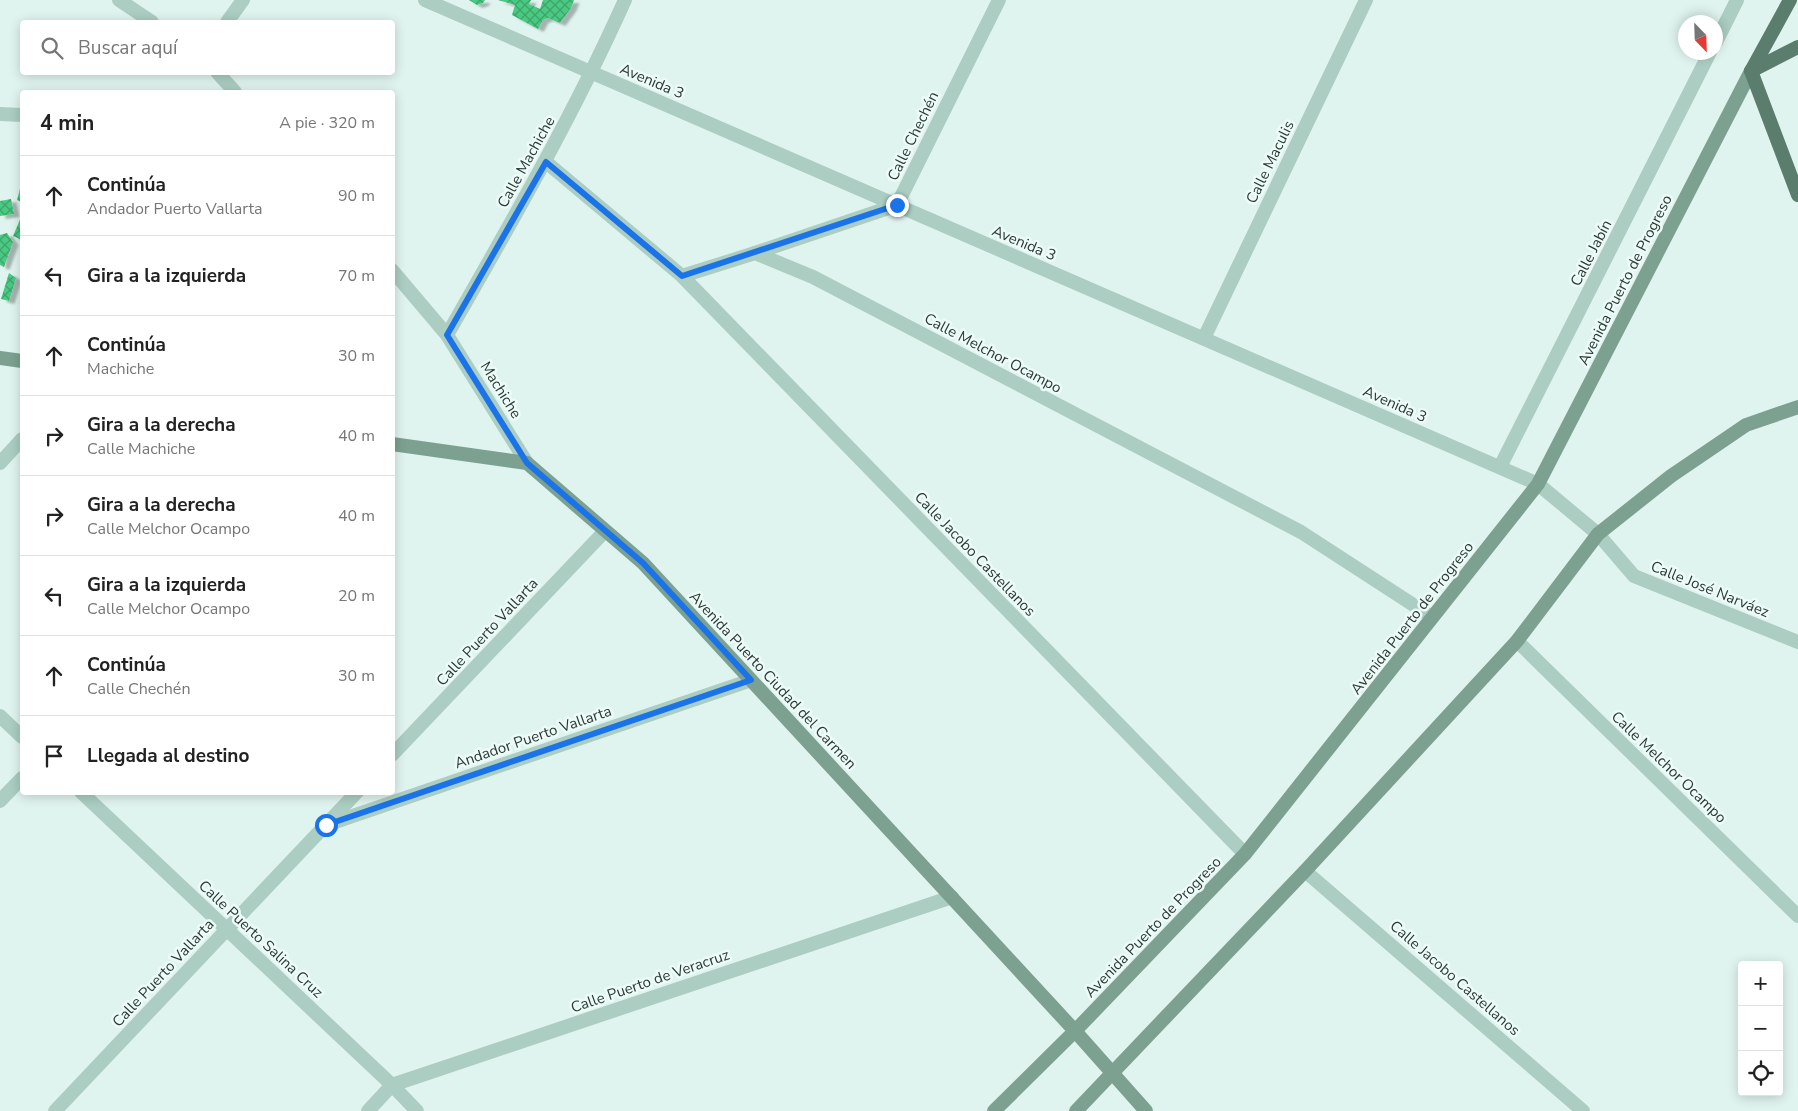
<!DOCTYPE html>
<html lang="es">
<head>
<meta charset="utf-8">
<style>
  :root { --surface:#fff; --page:#f2f2f2; --text:#222; --muted:#767676; --line:#e0e0e0 }
  body { margin:0; font-family:"Nunito Sans",sans-serif; background:var(--page); color:var(--text) }
  .controls { position:absolute; right:15px; bottom:15px; display:grid; overflow:hidden; border-radius:5px; box-shadow:0 2px 12px #0003 }
  .controls button { width:45px; height:45px; display:grid; place-items:center; padding:0; border:0; border-bottom:1px solid var(--line); background:var(--surface); color:var(--text); font:25px sans-serif }
  .compass { position:absolute; left:1678px; top:15px; width:45px; height:45px; border-radius:50%; background:var(--surface); box-shadow:0 2px 12px #0003; rotate:157deg }
  .stop { position:absolute; width:15px; height:15px; margin:-11px; border:4px solid #1a73e8; border-radius:50%; background:#fff }
  .stop.end { background:#1a73e8; border-color:#fff; box-shadow:0 1px 5px #0008 }
  .list { margin:0; padding:0; list-style:none }
  h2 { display:flex; justify-content:space-between; align-items:center; height:65px; margin:0; padding:0 20px; font-size:21px }
  h2 small { font-size:16px; font-weight:400; color:var(--muted) }
  .list li { display:grid; grid-template-columns:32px 1fr auto; gap:15px; align-items:center; box-sizing:border-box; height:80px; padding:0 20px; border-top:1px solid var(--line) }
  .list b { display:block; font-size:19px; white-space:nowrap }
  .list p { margin:0; font-size:16px; white-space:nowrap; color:var(--muted) }
  .list em { font-size:16px; font-style:normal; color:var(--muted) }
  .icon { flex:none; width:28px; height:28px; fill:none; stroke:currentColor; stroke-width:2; stroke-linecap:round; stroke-linejoin:round }
  .map { position:relative; flex:none; width:1798px; height:1111px; overflow:hidden }
  .search { position:absolute; background:var(--surface); box-shadow:0 2px 12px #0003; left:20px; top:20px; width:375px; height:55px; display:flex; align-items:center; gap:12px; box-sizing:border-box; padding:0 18px; border-radius:5px; color:var(--muted); font-size:19px }
  .panel { position:absolute; background:var(--surface); box-shadow:0 2px 12px #0003; left:20px; top:90px; width:375px; height:705px; border-radius:5px }
  .map>svg:first-child { display:block }
</style>
</head>
<body>
<div class="map">
<svg width="1798" height="1111" viewBox="0 0 1798 1111">
  <defs>
    <pattern id="building-cross-hatch" width="8" height="8" patternUnits="userSpaceOnUse" patternTransform="scale(1.25)"><rect width="8" height="8" fill="#49c982"/><path d="M0 0l8 8M0 8l8-8" fill="none" stroke="#3da46b"/></pattern>
    <filter id="shadow"><feDropShadow dx="5.5" dy="3" stdDeviation="1" flood-color="#0004"/></filter>
  </defs>
  <rect width="100%" height="100%" fill="#e0f4ef"/>
  <g fill="url(#building-cross-hatch)" filter="url(#shadow)">
    <polygon points="469,0 485,0 483,3 477,5"/>
    <polygon points="498,0 531,0 529,4 540,9 543,0 574,0 571,8 560,23 548,18 543,20 538,29 512,15 515,5"/>
    <polygon points="22,182 22,202 17,200"/>
    <polygon points="11,199 14,214 0,216 0,201"/>
    <polygon points="22,215 22,240 13,236"/>
    <polygon points="7,233 13,242 4,267 0,265 0,235"/>
    <polygon points="9,273 16,278 9,301 1,299"/>
  </g>
  <g fill="none" stroke-linecap="round" stroke-linejoin="round">
    <g stroke="#abcdc2" stroke-width="14">
      <polyline points="119,0 152,22"/>
      <polyline points="425,0 1538,484 1598,534 1634,576 1798,642"/>
      <polyline points="227,22 243,0"/>
      <polyline points="1716,42 1737,0"/>
      <polyline points="217,72 235,92"/>
      <polyline points="0,114 22,115"/>
      <polyline points="546,162 682,276 1245,854"/>
      <polyline points="755,253 897,205 999,0"/>
      <polyline points="392,270 447,335 527,463"/>
      <polyline points="682,276 755,253 813,277 1301,532 1432,617"/>
      <path d="M447,335c63,-110 126,-219 178,-335"/>
      <polyline points="1204,338 1366,0"/>
      <polyline points="0,463 22,439"/>
      <polyline points="1500,467 1710,52"/>
      <polyline points="1517,641 1798,916"/>
      <polyline points="0,716 22,737"/>
      <polyline points="392,755 605,531"/>
      <polyline points="81,792 392,1085 417,1111"/>
      <polyline points="0,801 22,778"/>
      <polyline points="326,825 751,680"/>
      <polyline points="1305,871 1583,1111"/>
      <polyline points="55,1111 357,792"/>
      <polyline points="368,1111 392,1085 952,897"/>
    </g>
    <g stroke="#7ca191" stroke-width="14">
      <polyline points="0,358 22,361"/>
      <polyline points="392,444 527,463 643,563 1075,1031 1146,1111"/>
      <polyline points="994,1111 1075,1031 1245,854 1538,484 1751,71"/>
      <polyline points="1076,1111 1305,871 1517,641 1598,534 1671,476 1746,425 1798,407"/>
    </g>
    <g stroke="#5b7d6d" stroke-width="14">
      <polyline points="1798,47 1751,71 1798,195"/>
      <polyline points="1751,71 1790,0"/>
    </g>
  </g>
  <g fill="none" stroke-linecap="round" stroke-linejoin="round">
    <polyline stroke="#1a73e8" stroke-width="6" points="326,825 751,680 643,563 527,463 447,335 546,162 682,276 897,205"/>
  </g>
  <g text-anchor="middle" dominant-baseline="central" stroke-width="5" stroke-linejoin="round" paint-order="stroke">
    <g font-size="15" fill="#2b3b33" stroke="#edfbf8">
      <text transform="translate(652 81) rotate(23)">Avenida 3</text>
      <text transform="translate(913 136) rotate(-64)">Calle Chechén</text>
      <text transform="translate(526 162) rotate(-61)">Calle Machiche</text>
      <text transform="translate(1270 162) rotate(-64)">Calle Maculis</text>
      <text transform="translate(1024 243) rotate(23)">Avenida 3</text>
      <text transform="translate(1591 253) rotate(-63)">Calle Jabín</text>
      <text transform="translate(1625 280) rotate(-63)">Avenida Puerto de Progreso</text>
      <text transform="translate(993 353) rotate(28)">Calle Melchor Ocampo</text>
      <text transform="translate(501 390) rotate(58)">Machiche</text>
      <text transform="translate(1395 404) rotate(24)">Avenida 3</text>
      <text transform="translate(975 554) rotate(46)">Calle Jacobo Castellanos</text>
      <text transform="translate(1710 589) rotate(22)">Calle José Narváez</text>
      <text transform="translate(1412 618) rotate(-52)">Avenida Puerto de Progreso</text>
      <text transform="translate(487 632) rotate(-47)">Calle Puerto Vallarta</text>
      <text transform="translate(773 680) rotate(47)">Avenida Puerto Ciudad del Carmen</text>
      <text transform="translate(533 737) rotate(-19)">Andador Puerto Vallarta</text>
      <text transform="translate(1669 767) rotate(44)">Calle Melchor Ocampo</text>
      <text transform="translate(1153 927) rotate(-46)">Avenida Puerto de Progreso</text>
      <text transform="translate(261 939) rotate(43)">Calle Puerto Salina Cruz</text>
      <text transform="translate(163 973) rotate(-47)">Calle Puerto Vallarta</text>
      <text transform="translate(1455 978) rotate(41)">Calle Jacobo Castellanos</text>
      <text transform="translate(650 981) rotate(-19)">Calle Puerto de Veracruz</text>
    </g>
  </g>
</svg>
<div class="controls">
<button>+</button>
<button>−</button>
<button><svg class="icon" aria-label="locate" viewBox="0 0 24 24"><circle cx="12" cy="12" r="6"/><path d="M12 2v4M12 18v4M2 12h4M18 12h4"/></svg></button>
</div>
<svg class="compass" viewBox="-18 -18 36 36"><path d="M0-13l5 13h-10z" fill="#e53935"/><path d="M0 13l5-13h-10z" fill="#767676"/></svg>
<div class="stop" style="left:326px;top:825px"></div>
<div class="stop end" style="left:897px;top:205px"></div>
<div class="search"><svg class="icon" aria-label="search" viewBox="0 0 24 24"><circle cx="10" cy="10" r="6"/><path d="M15 15l6 6"/></svg>Buscar aquí</div>
<section class="panel">
<h2>4 min<small>A pie · 320 m</small></h2>
<ul class="list">
<li><svg class="icon" aria-label="ahead" viewBox="0 0 24 24"><path d="M12 20V5M6 11l6-6 6 6"/></svg><div><b>Continúa</b><p>Andador Puerto Vallarta</p></div><em>90 m</em></li>
<li><svg class="icon" aria-label="left" viewBox="0 0 24 24"><path d="M17 20v-9H6M10 6l-5 5 5 5"/></svg><div><b>Gira a la izquierda</b></div><em>70 m</em></li>
<li><svg class="icon" aria-label="ahead" viewBox="0 0 24 24"><path d="M12 20V5M6 11l6-6 6 6"/></svg><div><b>Continúa</b><p>Machiche</p></div><em>30 m</em></li>
<li><svg class="icon" aria-label="right" viewBox="0 0 24 24"><path d="M7 20v-9h11M14 6l5 5-5 5"/></svg><div><b>Gira a la derecha</b><p>Calle Machiche</p></div><em>40 m</em></li>
<li><svg class="icon" aria-label="right" viewBox="0 0 24 24"><path d="M7 20v-9h11M14 6l5 5-5 5"/></svg><div><b>Gira a la derecha</b><p>Calle Melchor Ocampo</p></div><em>40 m</em></li>
<li><svg class="icon" aria-label="left" viewBox="0 0 24 24"><path d="M17 20v-9H6M10 6l-5 5 5 5"/></svg><div><b>Gira a la izquierda</b><p>Calle Melchor Ocampo</p></div><em>20 m</em></li>
<li><svg class="icon" aria-label="ahead" viewBox="0 0 24 24"><path d="M12 20V5M6 11l6-6 6 6"/></svg><div><b>Continúa</b><p>Calle Chechén</p></div><em>30 m</em></li>
<li><svg class="icon" aria-label="arrive" viewBox="0 0 24 24"><path d="M6 21V4h12l-3 4 3 4H6"/></svg><div><b>Llegada al destino</b></div></li>
</ul>
</section>
</div>
</body>
</html>
